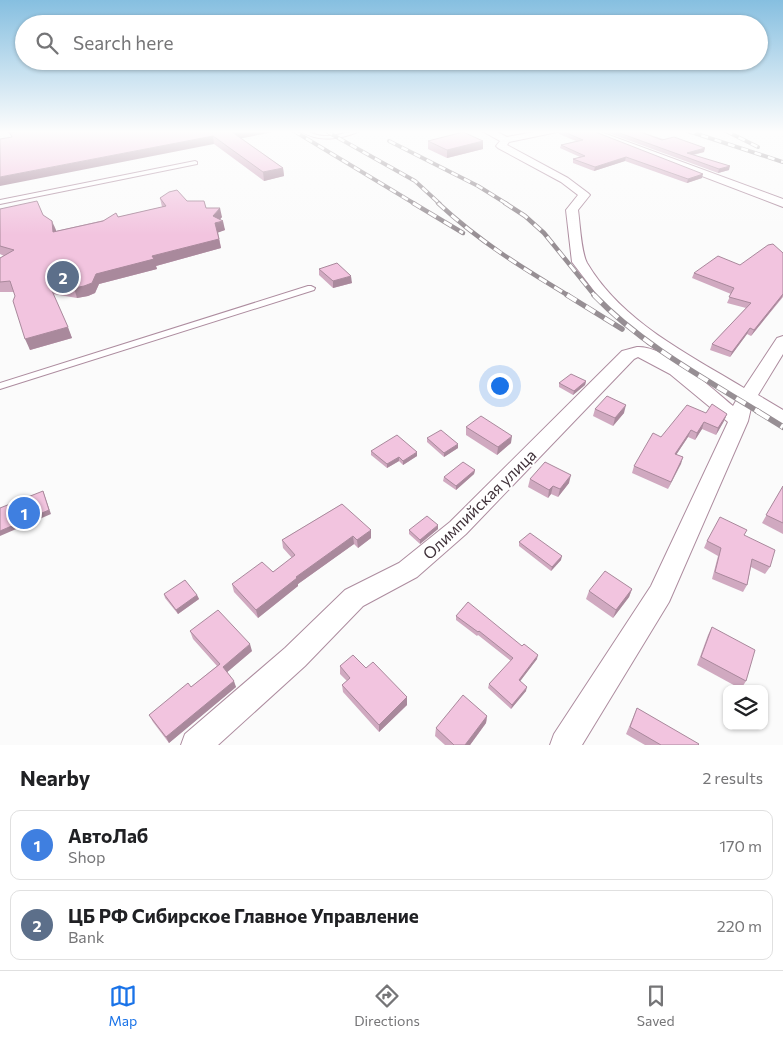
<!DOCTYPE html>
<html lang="en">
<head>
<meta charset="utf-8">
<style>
  :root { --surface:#fff; --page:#f6f6f6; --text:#202124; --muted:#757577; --line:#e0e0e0; --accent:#1a73e8 }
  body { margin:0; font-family:Commissioner,sans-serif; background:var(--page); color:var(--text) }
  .controls { position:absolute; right:15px; bottom:15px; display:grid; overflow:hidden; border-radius:10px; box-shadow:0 1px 4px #0004 }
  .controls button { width:45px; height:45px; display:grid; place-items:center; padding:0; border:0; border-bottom:1px solid var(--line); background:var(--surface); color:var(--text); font:25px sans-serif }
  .you { position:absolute; left:499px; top:385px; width:18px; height:18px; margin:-12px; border:4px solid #fff; border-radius:50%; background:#1a73e8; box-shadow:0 0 0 8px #1a73e833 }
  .badge { display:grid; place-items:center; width:32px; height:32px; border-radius:50%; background:var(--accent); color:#fff; font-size:16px; font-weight:700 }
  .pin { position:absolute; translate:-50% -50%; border:2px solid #fff; box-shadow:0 1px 5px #0006 }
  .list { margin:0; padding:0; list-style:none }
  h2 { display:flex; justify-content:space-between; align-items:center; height:65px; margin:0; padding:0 20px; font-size:21px }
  h2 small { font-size:16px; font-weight:400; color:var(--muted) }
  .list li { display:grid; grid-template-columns:32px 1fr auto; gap:15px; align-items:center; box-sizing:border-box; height:70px; margin:0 10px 10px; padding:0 10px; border:1px solid var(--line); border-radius:10px }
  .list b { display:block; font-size:19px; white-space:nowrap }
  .list p { margin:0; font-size:16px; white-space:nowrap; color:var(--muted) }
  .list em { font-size:16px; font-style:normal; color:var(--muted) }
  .icon { flex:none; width:28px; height:28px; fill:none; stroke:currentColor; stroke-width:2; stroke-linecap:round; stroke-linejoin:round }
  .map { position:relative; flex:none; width:783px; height:745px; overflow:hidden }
  .search { position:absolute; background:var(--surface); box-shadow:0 1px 4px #0004; left:15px; right:15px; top:15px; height:55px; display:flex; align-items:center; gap:12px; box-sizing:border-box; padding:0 18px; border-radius:28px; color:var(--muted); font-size:19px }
  .sheet { height:225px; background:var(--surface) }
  nav { display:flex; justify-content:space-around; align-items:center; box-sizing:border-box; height:70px; border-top:1px solid var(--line); background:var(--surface); font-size:14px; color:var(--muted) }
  nav a { display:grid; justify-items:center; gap:2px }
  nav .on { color:var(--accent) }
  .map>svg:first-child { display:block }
</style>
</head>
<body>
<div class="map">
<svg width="783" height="745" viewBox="0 0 783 745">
  <rect width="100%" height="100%" fill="#fbfbfb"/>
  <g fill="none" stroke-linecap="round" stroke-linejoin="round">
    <g stroke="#ad8c9f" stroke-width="2">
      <g id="service">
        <path d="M301,131c8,0 15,5 23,5 13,1 24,-5 36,-5 -18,8 -42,12 -59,0z"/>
        <polygon points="195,161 197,162 197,164 0,204 0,200"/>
        <polygon points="308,286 311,286 315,288 314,290 0,389 0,383"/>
      </g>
    </g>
    <g stroke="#ad8c9f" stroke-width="2">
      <g id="minor">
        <path d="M482,131h13l12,6 33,-6h22l-53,11 -2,3 61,33 20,15 2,2 -12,15c2,13 3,42 9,53 35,59 101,91 157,125l33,-50 6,-2v18l-25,41 25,15v15l-32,-17 -3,13 -79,181 -87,143h-32l4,-11 97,-148 77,-164 -58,-48 -32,-17 -4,2 -168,175 -49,43 -54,29 -58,60 -87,79h-37l4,-11 100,-86 60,-58 54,-27 51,-41 172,-171c5,-1 10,-3 15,-4 28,-2 76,42 96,59l4,-7 -89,-55 -40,-35 -36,-47 -6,-52 12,-15 -17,-13 -63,-34 -2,-2 4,-5z"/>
        <polygon points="584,131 598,131 783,199 783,207"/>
      </g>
    </g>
    <use href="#service" fill="#fff" fill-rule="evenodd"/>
    <use href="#minor" fill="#fff" fill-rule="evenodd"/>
    <g stroke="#978f94" stroke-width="4">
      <g id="rail-far3">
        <polyline points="294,131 415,204"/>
        <polyline points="326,131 415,181 440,204"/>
        <polyline points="688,131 783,162"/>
        <polyline points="726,131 758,147"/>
        <polyline points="389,141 478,186 507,204"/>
      </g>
    </g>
    <g stroke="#978f94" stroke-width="4.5">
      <g id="rail-far2">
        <polyline points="413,203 463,233"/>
        <path d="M438,203c42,39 83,64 131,93"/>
        <polyline points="505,203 525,216 544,233 595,296"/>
      </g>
    </g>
    <g stroke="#978f94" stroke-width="5.5">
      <g id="rail-far1">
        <polyline points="567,295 622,329"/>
        <path d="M594,295c47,49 108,82 165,117"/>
      </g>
    </g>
    <g stroke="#978f94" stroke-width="6">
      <polyline id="rail" points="757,411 783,427"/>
    </g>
    <use href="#rail-far3" stroke="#fff" stroke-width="2.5" stroke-dasharray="7" stroke-linecap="butt"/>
    <use href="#rail-far2" stroke="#fff" stroke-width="3" stroke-dasharray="9" stroke-linecap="butt"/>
    <use href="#rail-far1" stroke="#fff" stroke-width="4" stroke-dasharray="11" stroke-linecap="butt"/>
    <use href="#rail" stroke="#fff" stroke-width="4.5" stroke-dasharray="14" stroke-linecap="butt"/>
  </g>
  <g fill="#d0a9c0">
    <polygon points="8,131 278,131 241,138 283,168 284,176 264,181 214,144 12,137"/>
    <polygon points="559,131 593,131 702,178 687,183 625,161 594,171 573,163 573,159 580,157 560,148 561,145 576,141 559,134"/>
    <polygon points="603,131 638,131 704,152 694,155 729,170 718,173"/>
    <polygon points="428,141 483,141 483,149 447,158 428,149"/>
    <polygon points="160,198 187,201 206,208 222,217 220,219 225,230 218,232 221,248 156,266 157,269 99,284 95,293 88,296 77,298 53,294 72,338 30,350 14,292 0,292 0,258 4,256 0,254 0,209 43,215 56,231 162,207"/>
    <polygon points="783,253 783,297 751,336 747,334 730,357 710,350 712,344 746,308 727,303 731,294 692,278 694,273 740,265"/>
    <polygon points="319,269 352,283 333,288 319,275"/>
    <polygon points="586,381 585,385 573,395 559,387 559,383"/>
    <polygon points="595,409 624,413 613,426 593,416"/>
    <polygon points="706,413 727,414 724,421 716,435 702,429 695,440 688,437 676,455 683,457 668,489 632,473 634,466 661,437"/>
    <polygon points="466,427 511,443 497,455 466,435"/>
    <polygon points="427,438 458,448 444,457 427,442"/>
    <polygon points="371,451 417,456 403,465 399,461 387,468 371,455"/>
    <polygon points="475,470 474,474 456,490 443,481 444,477"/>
    <polygon points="530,479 569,483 558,497 551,494 548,498 528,487"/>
    <polygon points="783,486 783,534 762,523"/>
    <polygon points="342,504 371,538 358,548 354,544 298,584 298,586 258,618 234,592 232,584 273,572 292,558 283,548 282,540"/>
    <polygon points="438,529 420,544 409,534 409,530"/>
    <polygon points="744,535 770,567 765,574 751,567 747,585 743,592 712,579 718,556 704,548 707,541"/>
    <polygon points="519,542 561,560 551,571 519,546"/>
    <polygon points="632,589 629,597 613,618 586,599 589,591"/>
    <polygon points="164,594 197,595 199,599 178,614 165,598"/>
    <polygon points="456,616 537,659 520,681 526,691 511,709 488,688 489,684 511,661 478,635 477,636 456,620"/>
    <polygon points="712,627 746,681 741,689 697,665 708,635"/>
    <polygon points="190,631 252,651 227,672 236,687 169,743 153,722 149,715 191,687 217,666 193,639"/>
    <polygon points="340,666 366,668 407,705 379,732 343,692 342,685 347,681 340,674"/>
    <polygon points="637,708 698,745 645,745 626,734"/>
    <polygon points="487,716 486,723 470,745 445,745 435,736 436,728"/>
  </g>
  <g fill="#a9899c">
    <polygon points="9,131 34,131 10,135"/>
    <polygon points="238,131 278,131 233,140 232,132"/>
    <polygon points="213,136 214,144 0,186 0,177"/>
    <polygon points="483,141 483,149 447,158 447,150"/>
    <polygon points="705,148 704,152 686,156 687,153"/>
    <polygon points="626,157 625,161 594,171 595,167"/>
    <polygon points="730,166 729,170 718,173 719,169"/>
    <polygon points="283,168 284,176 264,181 263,172"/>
    <polygon points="703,174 702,178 687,183 688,179"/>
    <polygon points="220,208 222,217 217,223 223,221 225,230 217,233 213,216"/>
    <polygon points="52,221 56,230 56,241 53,232"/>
    <polygon points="219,239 221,248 156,266 157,269 99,284 95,293 88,296 77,298 74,288 96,274 152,256"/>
    <polygon points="351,276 352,283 333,288 333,281"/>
    <polygon points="783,294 782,297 751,336 754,330"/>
    <polygon points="68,327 72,338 30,350 25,339"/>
    <polygon points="750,328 747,334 730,357 732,352"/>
    <polygon points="586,381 585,385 573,395 574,391"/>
    <polygon points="626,405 624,413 613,426 615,418"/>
    <polygon points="727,414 724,421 716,435 718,428"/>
    <polygon points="704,422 702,429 695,440 697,433"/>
    <polygon points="691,430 688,437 672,461 675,454"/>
    <polygon points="512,436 511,443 497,455 498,447"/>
    <polygon points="458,444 458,448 444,457 444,453"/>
    <polygon points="417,452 417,456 403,465 403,461"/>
    <polygon points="399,457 399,461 387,468 387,464"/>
    <polygon points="683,457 681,464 668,489 671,482"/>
    <polygon points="475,470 474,474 456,490 456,486"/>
    <polygon points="571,475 569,483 558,497 560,489"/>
    <polygon points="553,486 551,494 548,498 549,490"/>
    <polygon points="43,491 51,514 0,536 0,531"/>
    <polygon points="438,525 438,529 420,544 420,540"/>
    <polygon points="371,530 371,538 358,548 357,540"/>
    <polygon points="353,536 354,544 298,584 298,586 258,618 256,610 296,577"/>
    <polygon points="562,556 561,560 551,571 552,567"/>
    <polygon points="632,589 629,597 613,618 616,610"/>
    <polygon points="197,595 199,599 178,614 176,610"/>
    <polygon points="250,644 252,651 225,674 223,667"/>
    <polygon points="538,655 537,659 518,684 519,680"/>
    <polygon points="234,681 236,687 169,743 166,737"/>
    <polygon points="527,687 526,691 511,709 512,705"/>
    <polygon points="407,697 407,705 379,732 379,725"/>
    <polygon points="487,716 486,723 470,745 465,745"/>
  </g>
  <g fill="#f2c4df" stroke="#a9899c">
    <polygon points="21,131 238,131 232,132 283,168 263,172 213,136 0,177 0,139 12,137 10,133"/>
    <polygon points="562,131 593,131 703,174 688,179 626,157 595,167 573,159 585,156 561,145 583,140"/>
    <polygon points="614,131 638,131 662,140 674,137 705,148 687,153 730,166 719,169"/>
    <polygon points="463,132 483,141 447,150 428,141"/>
    <polygon points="177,190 187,201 204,201 206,208 220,208 213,216 223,221 215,223 219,239 152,256 154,259 96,274 92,283 84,286 74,288 49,284 68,327 25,339 13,301 15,296 10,281 0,282 0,258 14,250 0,246 0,209 37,201 43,215 52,221 53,232 103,221 116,213 118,217 166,206 160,198 169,192"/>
    <polygon points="773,244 783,253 783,294 754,330 750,328 732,352 712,344 751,303 729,297 734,288 694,273 718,256 740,265 768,245"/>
    <polygon points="337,263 351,276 333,281 319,269"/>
    <polygon points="571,374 586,381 574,391 559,383"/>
    <polygon points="607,396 626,405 615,418 595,409"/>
    <polygon points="712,404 727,414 718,428 704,422 697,433 691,430 675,454 683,457 671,482 634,466 653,433 661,437 687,405 706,413"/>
    <polygon points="481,416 512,436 498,447 466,427"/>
    <polygon points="441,430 458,444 444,453 427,438"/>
    <polygon points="397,435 417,452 403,461 399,457 387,464 371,451"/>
    <polygon points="463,462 475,470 456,486 444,477"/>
    <polygon points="545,462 571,475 560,489 553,486 549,490 530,479"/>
    <polygon points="783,486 783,523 766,515"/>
    <polygon points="43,491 49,510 0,531 0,508"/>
    <polygon points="342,504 371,530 357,540 353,536 296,577 297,578 256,610 232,584 262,562 273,572 295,555 282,540"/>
    <polygon points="427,516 438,525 420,540 409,530"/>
    <polygon points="720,517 747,530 744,535 775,550 770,567 752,559 747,585 715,572 721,548 707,541"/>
    <polygon points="530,533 562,556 552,567 519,542"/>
    <polygon points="605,571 632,589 616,610 589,591"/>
    <polygon points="185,580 197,595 176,610 164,594"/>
    <polygon points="468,602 522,646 524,644 538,655 519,680 527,687 512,705 489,684 513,658 479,631 478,632 456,616"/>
    <polygon points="218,610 250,644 223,667 234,681 166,737 149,715 188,683 191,687 220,664 190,631"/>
    <polygon points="712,627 755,650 746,681 701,657"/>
    <polygon points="353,655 366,668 373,662 407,697 379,725 342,685 350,678 340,666"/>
    <polygon points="463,695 487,716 465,745 454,745 436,728"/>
    <polygon points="637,708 699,744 698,745 661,745 630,727"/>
  </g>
  <linearGradient id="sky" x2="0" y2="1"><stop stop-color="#86bfe0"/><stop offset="0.56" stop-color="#fdfdfd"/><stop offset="1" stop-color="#fdfdfd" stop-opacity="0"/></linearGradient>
  <rect width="783" height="235" fill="url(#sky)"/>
  <g text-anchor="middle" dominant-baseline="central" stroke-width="4" stroke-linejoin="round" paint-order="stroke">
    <g font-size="16" fill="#40323a" stroke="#fff">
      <text transform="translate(479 504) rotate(-44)">Олимпийская улица</text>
    </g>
  </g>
</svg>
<div class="controls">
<button><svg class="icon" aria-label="layers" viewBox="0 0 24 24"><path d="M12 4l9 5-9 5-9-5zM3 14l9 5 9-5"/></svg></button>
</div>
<div class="you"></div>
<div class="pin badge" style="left:24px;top:513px;background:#3f7fe0">1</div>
<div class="pin badge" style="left:63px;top:277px;background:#5c6f8a">2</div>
<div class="search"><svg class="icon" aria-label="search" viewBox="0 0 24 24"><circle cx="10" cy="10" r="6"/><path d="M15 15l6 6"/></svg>Search here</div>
</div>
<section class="sheet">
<h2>Nearby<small>2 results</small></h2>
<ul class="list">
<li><span class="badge" style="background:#3f7fe0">1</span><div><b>АвтоЛаб</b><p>Shop</p></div><em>170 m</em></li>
<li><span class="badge" style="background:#5c6f8a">2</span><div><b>ЦБ РФ Сибирское Главное Управление</b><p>Bank</p></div><em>220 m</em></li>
</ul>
</section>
<nav>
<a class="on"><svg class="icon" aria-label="map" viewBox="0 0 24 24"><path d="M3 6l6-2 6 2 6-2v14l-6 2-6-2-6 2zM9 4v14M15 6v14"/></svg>Map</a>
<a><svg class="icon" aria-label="directions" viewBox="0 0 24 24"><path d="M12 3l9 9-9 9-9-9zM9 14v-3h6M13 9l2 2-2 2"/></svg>Directions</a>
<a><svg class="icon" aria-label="saved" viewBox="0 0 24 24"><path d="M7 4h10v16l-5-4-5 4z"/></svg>Saved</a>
</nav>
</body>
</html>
